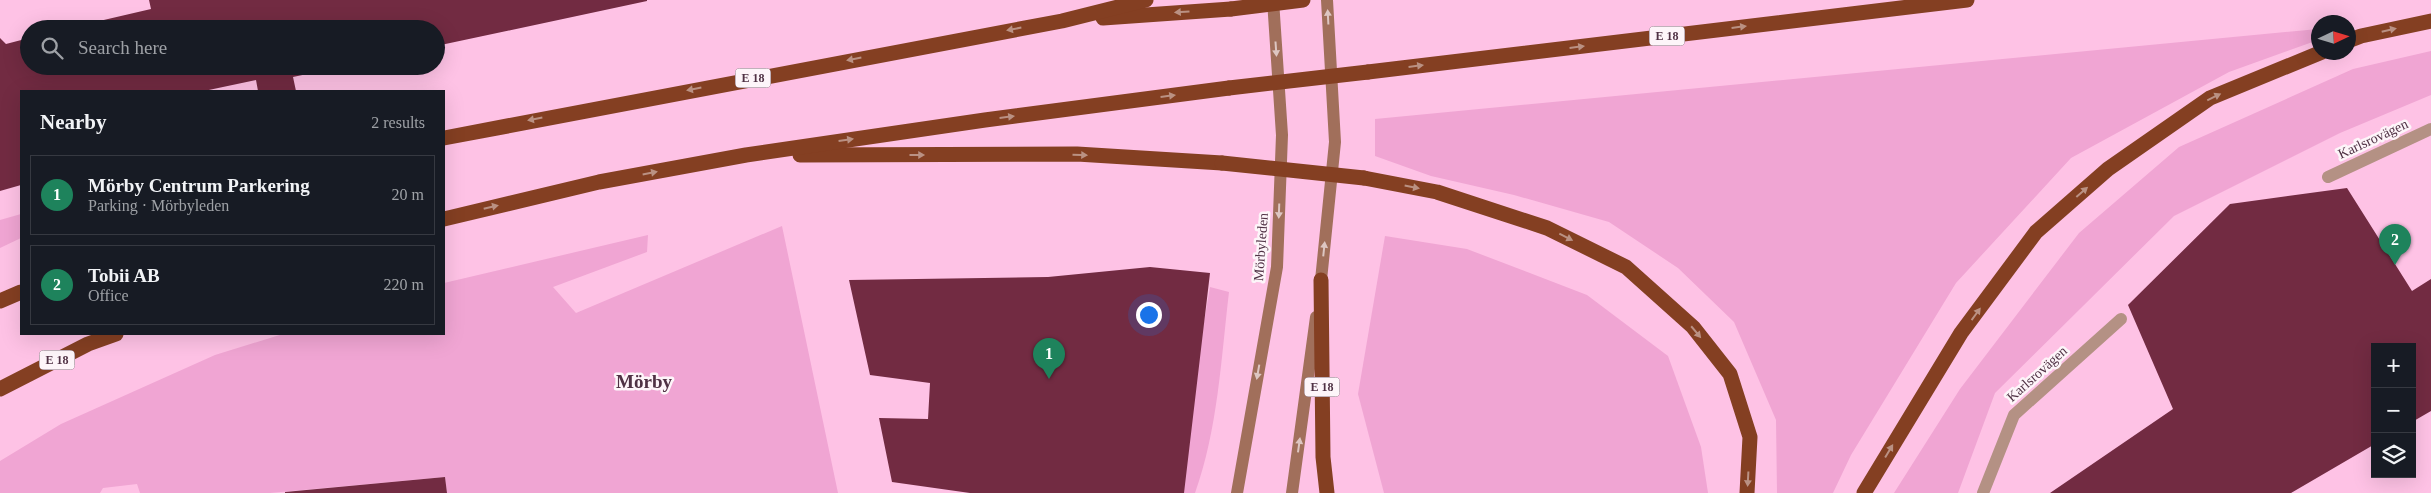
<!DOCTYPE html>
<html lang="en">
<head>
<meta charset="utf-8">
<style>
  :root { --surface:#171b24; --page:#20242c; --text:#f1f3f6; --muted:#9ea1a6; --line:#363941; --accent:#1e835c }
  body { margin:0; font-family:"Times New Roman",serif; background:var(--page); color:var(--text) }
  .controls { position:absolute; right:15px; bottom:15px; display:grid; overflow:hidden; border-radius:0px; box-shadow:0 5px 20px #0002 }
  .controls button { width:45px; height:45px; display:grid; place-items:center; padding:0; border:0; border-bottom:1px solid var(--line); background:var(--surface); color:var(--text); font:25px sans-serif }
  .compass { position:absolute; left:2311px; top:15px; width:45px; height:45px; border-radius:50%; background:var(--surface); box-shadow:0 5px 20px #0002; rotate:86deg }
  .you { position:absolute; left:1148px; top:314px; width:18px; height:18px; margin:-12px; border:4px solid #fff; border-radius:50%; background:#1a73e8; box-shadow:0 0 0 8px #1a73e833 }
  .badge { display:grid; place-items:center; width:32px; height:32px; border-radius:50%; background:var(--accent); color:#fff; font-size:16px; font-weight:700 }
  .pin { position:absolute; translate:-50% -41px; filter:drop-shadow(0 1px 2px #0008) }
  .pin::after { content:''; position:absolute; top:26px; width:18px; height:15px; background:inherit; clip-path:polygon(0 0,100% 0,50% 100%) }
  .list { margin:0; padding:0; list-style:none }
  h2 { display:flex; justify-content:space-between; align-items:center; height:65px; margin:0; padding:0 20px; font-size:21px }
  h2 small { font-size:16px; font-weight:400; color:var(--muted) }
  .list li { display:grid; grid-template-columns:32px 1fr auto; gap:15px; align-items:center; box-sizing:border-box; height:80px; margin:0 10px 10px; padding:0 10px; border:1px solid var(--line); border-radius:0px }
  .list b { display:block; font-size:19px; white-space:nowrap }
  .list p { margin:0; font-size:16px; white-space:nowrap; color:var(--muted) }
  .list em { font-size:16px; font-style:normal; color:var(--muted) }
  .icon { flex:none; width:28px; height:28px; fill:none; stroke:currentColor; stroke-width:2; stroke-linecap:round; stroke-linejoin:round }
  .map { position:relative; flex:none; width:2431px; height:493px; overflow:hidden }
  .search { position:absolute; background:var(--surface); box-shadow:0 5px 20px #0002; left:20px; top:20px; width:425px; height:55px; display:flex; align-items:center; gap:12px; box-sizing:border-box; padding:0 18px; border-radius:28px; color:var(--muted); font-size:19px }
  .panel { position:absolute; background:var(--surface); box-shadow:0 5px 20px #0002; left:20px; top:90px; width:425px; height:245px; border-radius:0px }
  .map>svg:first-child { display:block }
</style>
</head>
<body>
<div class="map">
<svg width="2431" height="493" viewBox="0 0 2431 493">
  <rect width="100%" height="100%" fill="#fec2e5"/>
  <g fill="#f0a5d3">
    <polygon points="2318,29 2318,40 2229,72 2071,158 1956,283 1851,455 1833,493 1777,493 1776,420 1734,322 1678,268 1609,222 1514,195 1431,176 1375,156 1375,119"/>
    <polygon points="2431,51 2431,95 2340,133 2174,216 1995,393 1958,493 1894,493 1960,389 2079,233 2179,147 2353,69"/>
    <polygon points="21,214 21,238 0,248 0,220"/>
    <polygon points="782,226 838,493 447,493 445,477 270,493 140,493 137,484 103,488 100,493 0,493 0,461 61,424 215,355 283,334 444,334 444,283 648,235 647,252 553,287 576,313"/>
    <polygon points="1385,236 1467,249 1587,295 1668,356 1701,447 1708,493 1384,493 1358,394"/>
    <path d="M1210,287l19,5c-8,67 -11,137 -34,201h-42l32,-60z"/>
  </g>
  <g fill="#722b42">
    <polygon points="149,0 647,0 647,1 436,46 436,29 65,29 151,9"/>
    <polygon points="0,38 6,44 29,38 29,66 340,67 293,77 296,91 258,91 256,80 204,91 21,91 21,185 0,191"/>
    <polygon points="2347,188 2412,291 2431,279 2431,411 2412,422 2412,347 2375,347 2375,444 2291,493 2050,493 2173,409 2128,305 2230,204"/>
    <polygon points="1150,267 1210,273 1184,493 970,493 892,482 879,418 928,419 930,383 870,375 849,280 1048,277"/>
    <polygon points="445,477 447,493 285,493 285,492"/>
  </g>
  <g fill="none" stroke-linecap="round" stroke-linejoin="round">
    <g stroke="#b49184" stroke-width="12">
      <polyline points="2328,177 2431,129"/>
      <polyline points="1983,493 2014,415 2121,319"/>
    </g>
    <g stroke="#a16f5b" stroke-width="12">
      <polyline points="1320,290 1335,142 1327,0"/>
      <polyline points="1237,493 1277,267 1282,135 1273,0"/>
      <polyline points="1292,493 1316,317"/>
    </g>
    <g stroke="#843f22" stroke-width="15">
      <polyline points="1103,18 1231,9"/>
      <polyline points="2348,41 2361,36 2431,21"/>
      <polyline points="1368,72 1967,0"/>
      <polyline points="444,138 1062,21 1146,0"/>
      <polyline points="800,155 1077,154 1222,163"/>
      <polyline points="1364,178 1437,192 1547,228 1626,267 1693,327 1730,374 1750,437 1747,493"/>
      <polyline points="444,219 599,182 746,155 985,120 1229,88"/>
      <polyline points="1321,280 1323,457 1327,493"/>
      <polyline points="0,301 21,292"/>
      <polyline points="0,389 88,344 116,334"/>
      <polyline points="1864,493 1961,333 2036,232 2108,169 2210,98 2322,52"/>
    </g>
    <g stroke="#843f22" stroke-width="15">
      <polyline points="1231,9 1303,0"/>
      <polyline points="1229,88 1368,72"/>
      <polyline points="1222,163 1364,178"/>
    </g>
  </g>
  <defs><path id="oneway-solid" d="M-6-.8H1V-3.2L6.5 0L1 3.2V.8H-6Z" transform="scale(1.25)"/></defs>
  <g fill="#ba9183">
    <use href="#oneway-solid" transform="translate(1182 12) rotate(176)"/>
    <use href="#oneway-solid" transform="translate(1739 27) rotate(-7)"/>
    <use href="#oneway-solid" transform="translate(1014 29) rotate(169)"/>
    <use href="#oneway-solid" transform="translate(2389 30) rotate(-13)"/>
    <use href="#oneway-solid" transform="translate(1577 47) rotate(-7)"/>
    <use href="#oneway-solid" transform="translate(854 59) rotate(169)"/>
    <use href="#oneway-solid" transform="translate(1416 66) rotate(-7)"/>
    <use href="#oneway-solid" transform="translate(694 89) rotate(169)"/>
    <use href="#oneway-solid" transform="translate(1168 96) rotate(-7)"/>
    <use href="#oneway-solid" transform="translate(2214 97) rotate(-26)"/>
    <use href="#oneway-solid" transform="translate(1007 117) rotate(-7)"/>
    <use href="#oneway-solid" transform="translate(535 119) rotate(169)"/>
    <use href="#oneway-solid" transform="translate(846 140) rotate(-8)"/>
    <use href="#oneway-solid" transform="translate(917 155)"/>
    <use href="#oneway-solid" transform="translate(1080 155) rotate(2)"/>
    <use href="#oneway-solid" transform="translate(650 173) rotate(-11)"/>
    <use href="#oneway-solid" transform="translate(1412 187) rotate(11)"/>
    <use href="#oneway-solid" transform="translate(2082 192) rotate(-41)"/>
    <use href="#oneway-solid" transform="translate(491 207) rotate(-13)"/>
    <use href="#oneway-solid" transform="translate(1566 237) rotate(27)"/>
    <use href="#oneway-solid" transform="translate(1976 314) rotate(-54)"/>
    <use href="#oneway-solid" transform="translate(1696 332) rotate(50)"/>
    <use href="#oneway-solid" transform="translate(1889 451) rotate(-59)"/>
    <use href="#oneway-solid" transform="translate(1748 479) rotate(93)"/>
  </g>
  <g fill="#ddc6c2">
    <use href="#oneway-solid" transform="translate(1328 17) rotate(-93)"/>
    <use href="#oneway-solid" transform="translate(1276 49) rotate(86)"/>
    <use href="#oneway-solid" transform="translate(1279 211) rotate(92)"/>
    <use href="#oneway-solid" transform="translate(1324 249) rotate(-84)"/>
    <use href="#oneway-solid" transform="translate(1258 372) rotate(100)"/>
    <use href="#oneway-solid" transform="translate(1299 445) rotate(-82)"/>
  </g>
  <g text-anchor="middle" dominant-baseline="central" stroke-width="5" stroke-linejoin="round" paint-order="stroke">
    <g fill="#fdf5f9" stroke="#836c7a" stroke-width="1">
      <rect x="1649.5" y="26.5" width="35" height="19" rx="4"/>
      <rect x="735.5" y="68.5" width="35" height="19" rx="4"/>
      <rect x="39.5" y="350.5" width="35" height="19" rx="4"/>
      <rect x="1304.5" y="377.5" width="35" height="19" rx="4"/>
    </g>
    <g font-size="12" font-weight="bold" fill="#4f3144">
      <text x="1667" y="36">E 18</text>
      <text x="753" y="78">E 18</text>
      <text x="57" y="360">E 18</text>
      <text x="1322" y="387">E 18</text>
    </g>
    <g font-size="14" fill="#4f3144" stroke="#fdf5f9">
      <text transform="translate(2373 139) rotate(-25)">Karlsrovägen</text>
      <text transform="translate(1261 247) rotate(-86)">Mörbyleden</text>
      <text transform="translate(2037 374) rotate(-42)">Karlsrovägen</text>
    </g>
    <g font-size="19" font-weight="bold" fill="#4f3144" stroke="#fdf5f9">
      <text x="644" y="381">Mörby</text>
    </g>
  </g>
</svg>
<div class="controls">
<button>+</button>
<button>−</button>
<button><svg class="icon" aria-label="layers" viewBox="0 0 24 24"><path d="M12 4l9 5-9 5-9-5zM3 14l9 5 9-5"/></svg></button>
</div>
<svg class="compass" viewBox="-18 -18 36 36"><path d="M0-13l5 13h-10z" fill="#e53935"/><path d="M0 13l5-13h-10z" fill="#9ea1a6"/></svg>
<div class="you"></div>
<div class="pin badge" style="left:1049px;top:379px">1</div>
<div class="pin badge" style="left:2395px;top:265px">2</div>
<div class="search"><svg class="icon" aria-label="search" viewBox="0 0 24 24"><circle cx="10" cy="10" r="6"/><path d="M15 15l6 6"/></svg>Search here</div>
<section class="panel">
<h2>Nearby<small>2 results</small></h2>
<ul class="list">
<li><span class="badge">1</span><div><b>Mörby Centrum Parkering</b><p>Parking · Mörbyleden</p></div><em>20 m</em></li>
<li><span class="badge">2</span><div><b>Tobii AB</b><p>Office</p></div><em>220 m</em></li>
</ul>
</section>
</div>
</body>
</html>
